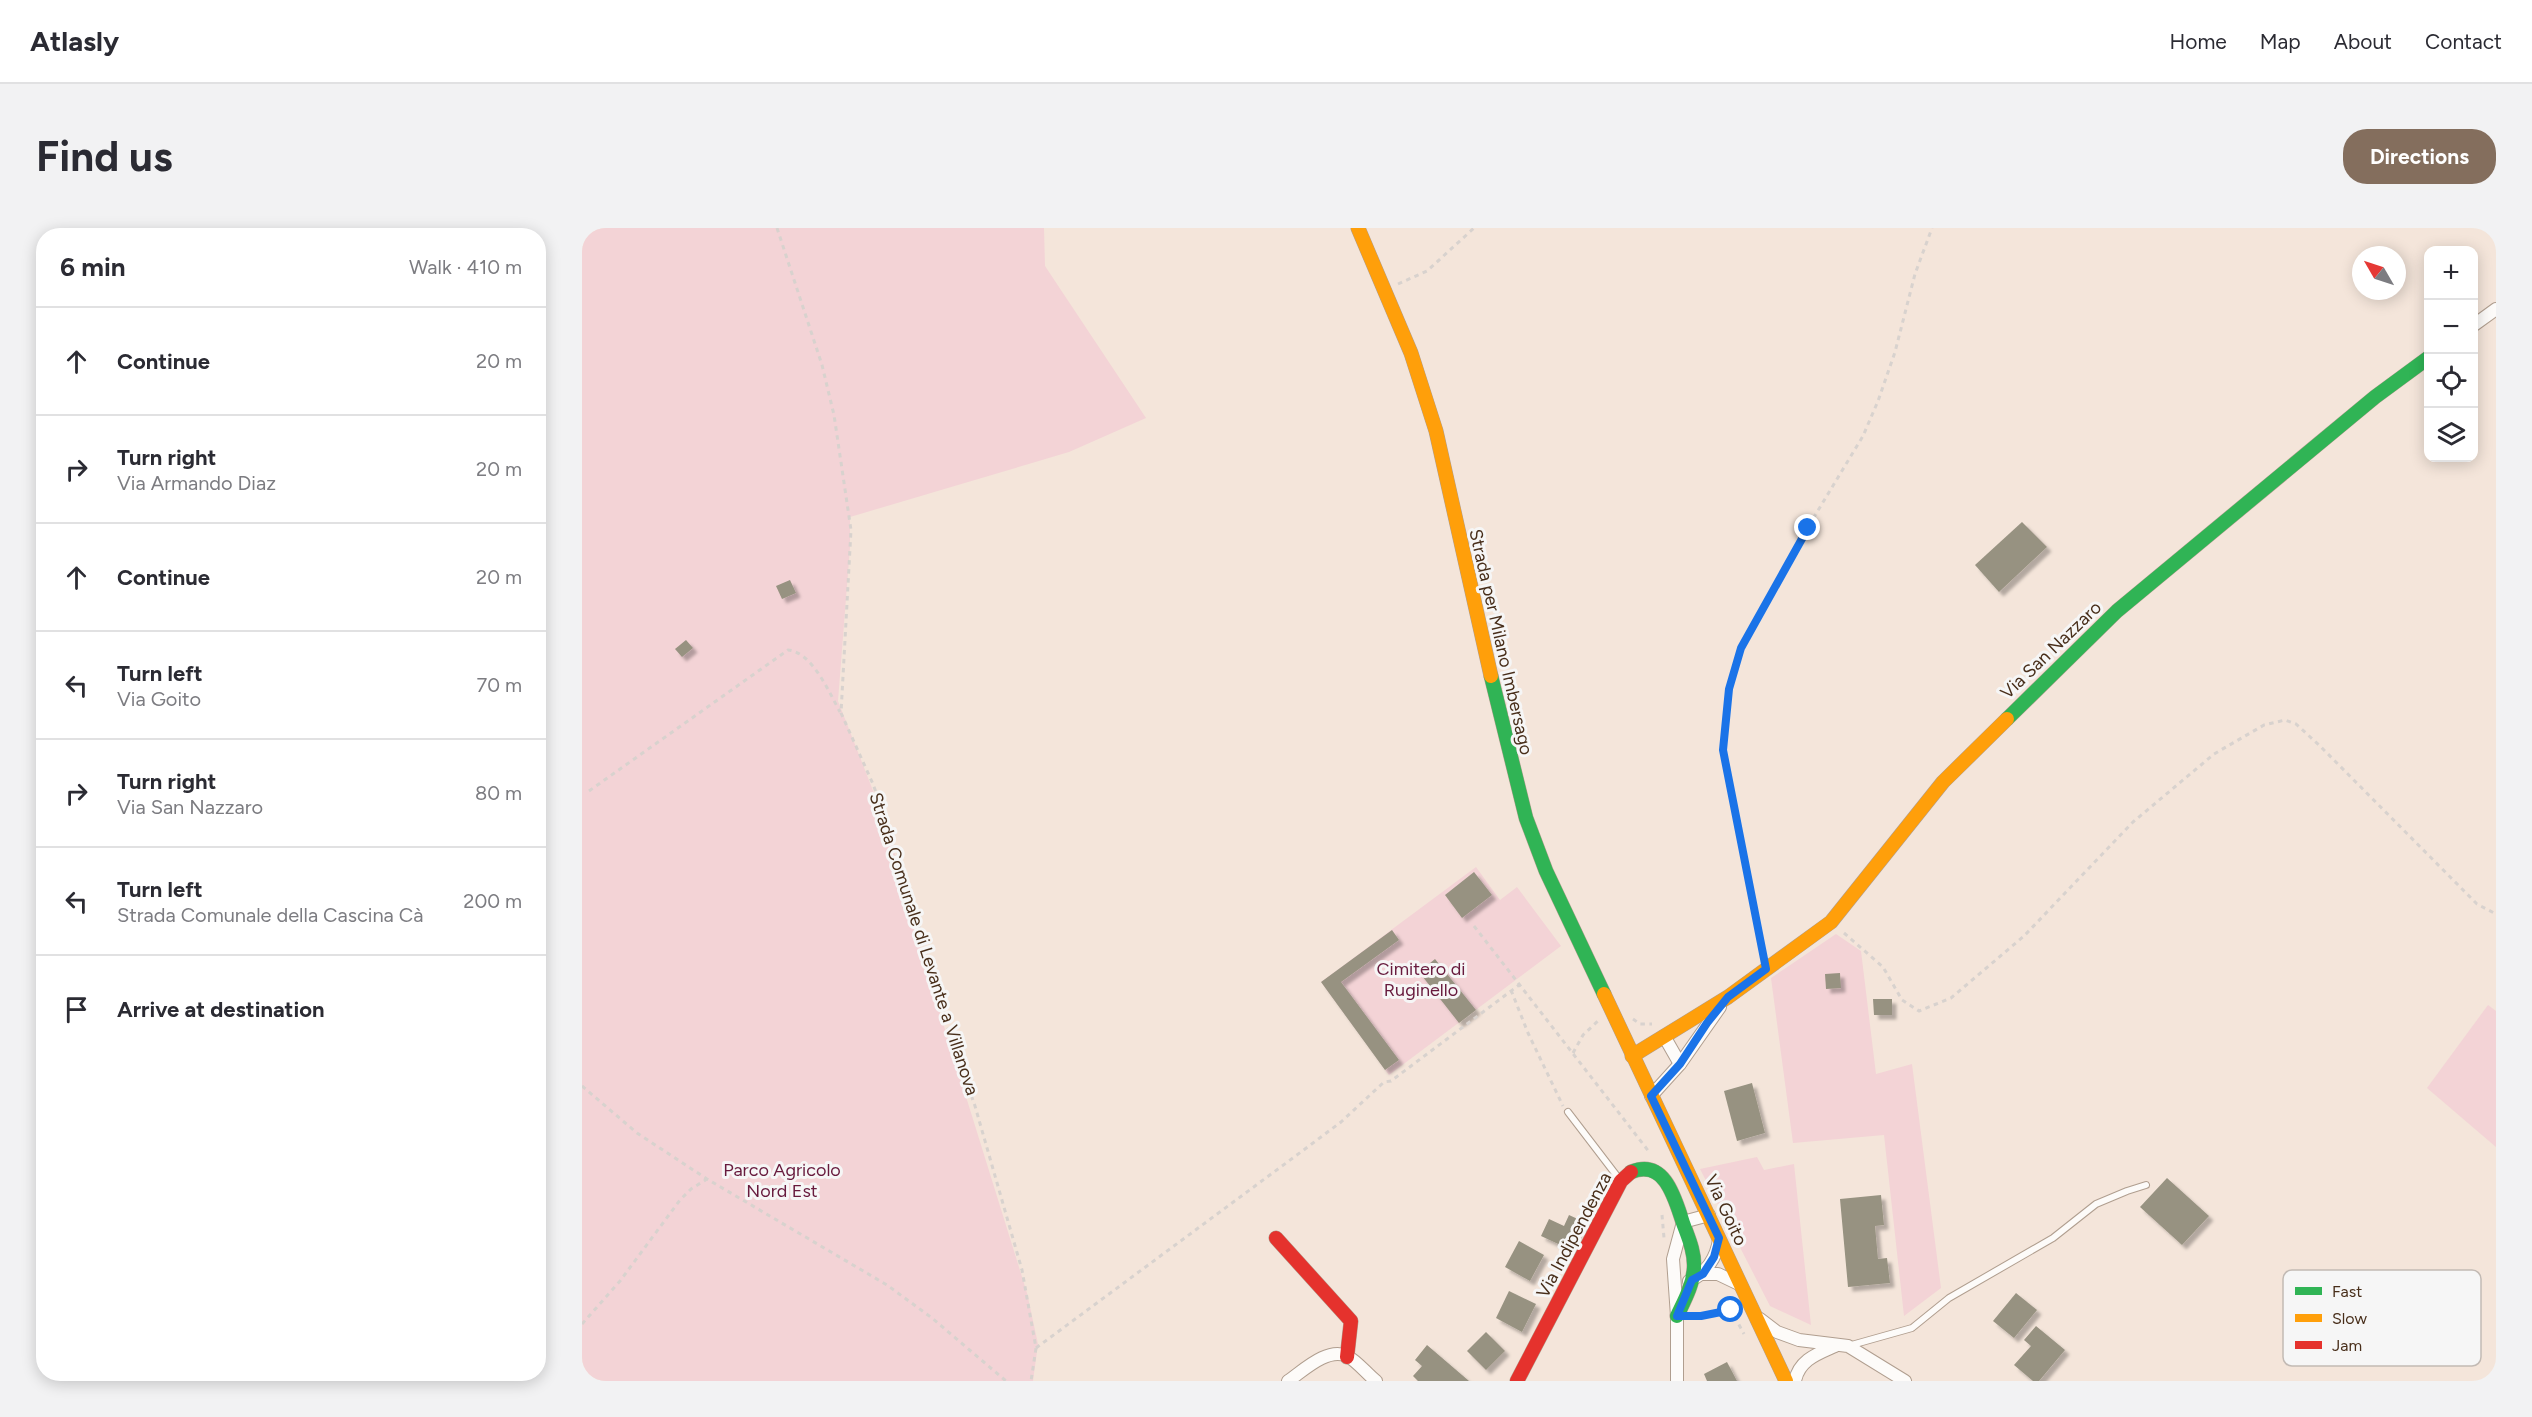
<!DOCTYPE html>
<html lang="en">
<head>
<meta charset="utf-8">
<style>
  :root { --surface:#fff; --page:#f2f2f3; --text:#2b2b33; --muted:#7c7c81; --line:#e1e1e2; --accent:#846e5d }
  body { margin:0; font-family:Figtree,sans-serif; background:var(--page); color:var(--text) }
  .controls { position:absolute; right:18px; top:18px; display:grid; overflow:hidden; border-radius:12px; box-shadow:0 3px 15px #0003 }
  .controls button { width:54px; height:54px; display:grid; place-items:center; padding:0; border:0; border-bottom:2px solid var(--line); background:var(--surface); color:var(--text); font:30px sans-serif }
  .compass { position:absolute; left:1770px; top:18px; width:54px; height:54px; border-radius:50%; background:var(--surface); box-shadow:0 3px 15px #0003; rotate:309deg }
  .stop { position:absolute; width:18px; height:18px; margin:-14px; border:4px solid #1a73e8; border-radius:50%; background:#fff }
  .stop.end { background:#1a73e8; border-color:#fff; box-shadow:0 2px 6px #0008 }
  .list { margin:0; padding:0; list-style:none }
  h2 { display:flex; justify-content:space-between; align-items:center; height:78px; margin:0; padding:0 24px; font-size:26px }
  h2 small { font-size:20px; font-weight:400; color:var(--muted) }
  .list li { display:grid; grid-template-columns:39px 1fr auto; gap:18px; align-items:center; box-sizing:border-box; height:108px; padding:0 24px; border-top:2px solid var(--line) }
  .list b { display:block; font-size:22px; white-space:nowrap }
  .list p { margin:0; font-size:20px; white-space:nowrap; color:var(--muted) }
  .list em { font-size:20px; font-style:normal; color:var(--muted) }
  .icon { flex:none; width:33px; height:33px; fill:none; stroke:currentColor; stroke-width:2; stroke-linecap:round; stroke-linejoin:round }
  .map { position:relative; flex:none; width:1914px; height:1153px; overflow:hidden; border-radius:24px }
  header { display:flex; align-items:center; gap:36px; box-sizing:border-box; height:84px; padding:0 30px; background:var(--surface); border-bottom:2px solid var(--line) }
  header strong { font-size:28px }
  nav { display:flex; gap:33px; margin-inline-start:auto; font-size:21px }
  .intro { display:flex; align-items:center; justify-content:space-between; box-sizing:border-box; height:144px; padding:0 36px }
  h1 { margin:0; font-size:42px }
  .button { padding:15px 27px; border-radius:24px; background:var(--accent); color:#fff; font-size:21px; font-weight:700 }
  main { display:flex; gap:36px; padding:0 36px }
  aside { flex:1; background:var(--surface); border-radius:24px; box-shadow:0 3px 15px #0003 }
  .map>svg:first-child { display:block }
</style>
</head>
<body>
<header>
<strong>Atlasly</strong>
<nav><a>Home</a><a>Map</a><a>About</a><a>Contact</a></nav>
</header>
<div class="intro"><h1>Find us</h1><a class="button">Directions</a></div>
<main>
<aside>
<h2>6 min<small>Walk · 410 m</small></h2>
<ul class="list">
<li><svg class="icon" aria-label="ahead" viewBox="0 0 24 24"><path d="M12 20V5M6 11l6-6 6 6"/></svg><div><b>Continue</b></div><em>20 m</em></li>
<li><svg class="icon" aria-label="right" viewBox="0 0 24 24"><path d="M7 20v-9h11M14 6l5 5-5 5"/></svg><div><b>Turn right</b><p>Via Armando Diaz</p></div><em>20 m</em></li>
<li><svg class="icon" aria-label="ahead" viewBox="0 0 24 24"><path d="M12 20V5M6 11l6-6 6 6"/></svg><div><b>Continue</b></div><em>20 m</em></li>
<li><svg class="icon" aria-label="left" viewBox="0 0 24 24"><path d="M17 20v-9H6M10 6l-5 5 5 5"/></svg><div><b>Turn left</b><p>Via Goito</p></div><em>70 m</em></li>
<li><svg class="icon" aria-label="right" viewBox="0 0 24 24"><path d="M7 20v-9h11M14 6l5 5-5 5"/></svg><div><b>Turn right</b><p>Via San Nazzaro</p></div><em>80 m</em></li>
<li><svg class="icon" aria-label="left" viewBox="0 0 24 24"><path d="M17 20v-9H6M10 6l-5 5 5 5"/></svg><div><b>Turn left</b><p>Strada Comunale della Cascina Cà</p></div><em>200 m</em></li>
<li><svg class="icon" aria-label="arrive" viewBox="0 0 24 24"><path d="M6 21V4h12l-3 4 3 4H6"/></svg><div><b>Arrive at destination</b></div></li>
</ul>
</aside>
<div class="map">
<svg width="1914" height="1153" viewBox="0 0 1914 1153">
  <defs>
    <filter id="shadow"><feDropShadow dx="4.5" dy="4.5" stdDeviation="1.5" flood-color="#0004"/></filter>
  </defs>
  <rect width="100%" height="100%" fill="#f4e5da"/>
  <g fill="#f3d3d6">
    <polygon points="0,0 462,0 463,38 564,190 487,224 268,289 268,319 256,473 308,606 326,682 445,1065 456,1116 451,1153 0,1153"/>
    <polygon points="894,639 918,672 935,659 979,718 807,847 739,754"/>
    <polygon points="1254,706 1279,723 1294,846 1330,836 1359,1060 1322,1088 1302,907 1211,915 1189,750"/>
    <polygon points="1906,777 1914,783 1914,919 1845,860"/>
    <polygon points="1175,929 1182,942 1212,936 1229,1097 1188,1078 1118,941"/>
  </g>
  <g fill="#979281" filter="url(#shadow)">
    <polygon points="1440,294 1465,319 1417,364 1393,337"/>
    <polygon points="208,352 214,365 200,371 194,358"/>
    <polygon points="104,412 111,420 100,429 93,421"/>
    <polygon points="892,644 910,667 880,690 863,667"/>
    <polygon points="810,702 817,712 759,754 817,832 803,842 739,754"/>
    <polygon points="853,731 894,782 877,795 837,744"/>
    <polygon points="1258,745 1259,760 1244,761 1243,746"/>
    <polygon points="1291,771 1310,771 1310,787 1292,787"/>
    <polygon points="1170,855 1183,905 1155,913 1142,863"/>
    <polygon points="1585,950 1627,988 1600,1017 1558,979"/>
    <polygon points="1299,967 1302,997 1293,998 1296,1031 1305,1030 1308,1055 1266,1059 1258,971"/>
    <polygon points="987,987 1000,993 987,1021 959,1008 967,991 982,998"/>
    <polygon points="937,1013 962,1027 948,1053 923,1039"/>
    <polygon points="927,1063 954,1076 940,1104 914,1090"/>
    <polygon points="1434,1065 1455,1082 1432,1110 1411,1093"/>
    <polygon points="1454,1098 1483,1122 1457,1153 1451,1153 1432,1137 1449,1118 1442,1112"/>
    <polygon points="904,1104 923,1123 904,1142 885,1123"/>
    <polygon points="845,1117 887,1153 836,1153 831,1148 840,1138 833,1132"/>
    <polygon points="1145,1134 1155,1153 1125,1153 1122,1146"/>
  </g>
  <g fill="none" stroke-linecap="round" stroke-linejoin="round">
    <g stroke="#b09e8f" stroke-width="8">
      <g id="lane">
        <polyline points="986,884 1038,952"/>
        <polyline points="1266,1118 1330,1100 1367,1070 1471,1010 1514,976 1545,963 1564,957"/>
      </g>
    </g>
    <g stroke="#b09e8f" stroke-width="14">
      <g id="street">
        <polyline points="1892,97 1914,81"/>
        <polyline points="1082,808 1098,836"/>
        <polyline points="1069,868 1098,836 1138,779"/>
        <polyline points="1121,1046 1136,1046 1159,1057"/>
        <path d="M1107,1053c17,-7 28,-24 30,-42"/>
        <polyline points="1178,1091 1195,1104 1217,1112 1266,1118 1323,1153"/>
        <path d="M706,1153c15,-10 39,-34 59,-25 10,5 20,18 29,25"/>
        <polyline points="1095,1153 1095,1088 1091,1031 1101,994 1127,987"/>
        <path d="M1213,1153c4,-21 22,-27 40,-35"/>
      </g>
    </g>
    <g stroke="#b09e8f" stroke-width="15">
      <g id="fast">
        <polyline points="909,448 944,590 964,643 1022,766"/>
        <polyline points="1425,491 1535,383 1793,169 1846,130"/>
        <path d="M1049,944c34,-14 44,27 52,51 5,14 12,29 11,45 -1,17 -10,33 -17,48"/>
      </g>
    </g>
    <g stroke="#b09e8f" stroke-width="15">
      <g id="slow">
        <polyline points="776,0 829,125 854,203 909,448"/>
        <polyline points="1022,766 1204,1153"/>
        <polyline points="1050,828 1146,769 1249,694 1361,554 1425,491"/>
      </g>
    </g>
    <g stroke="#b09e8f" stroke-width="15">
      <g id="jam">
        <polyline points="694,1010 769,1093 765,1129"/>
        <polyline points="935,1153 1039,953 1049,944"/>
      </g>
    </g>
    <g stroke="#d8d2ce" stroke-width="3" stroke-dasharray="4.5 4.5" stroke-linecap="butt">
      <polyline points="195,0 240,137 252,187 269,302 259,485 291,556 323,646 346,731 368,807 393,878 440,1042 454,1120 449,1153"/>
      <polyline points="816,56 845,43 892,0"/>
      <path d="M7,563l199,-141c24,2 41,42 52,62"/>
      <polyline points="892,698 1068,925"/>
      <polyline points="1262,705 1301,739 1320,772 1337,783 1369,770 1442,708 1551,594 1632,526 1682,497 1703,492 1714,496 1737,517 1895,676 1914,686"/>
      <polyline points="1182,724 1141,522 1147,461 1159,420 1226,299 1281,208 1296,173 1313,124 1333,46 1350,0"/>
      <polyline points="929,762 946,805 981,878"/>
      <polyline points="1051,791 1058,796 1070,796"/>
      <polyline points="991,825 1001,807 1017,792"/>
      <polyline points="0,858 55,905 125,951 305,1057 350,1090 424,1153"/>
      <polyline points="1080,987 1082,1010"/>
      <polyline points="1112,1088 1149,1082 1162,1106"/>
      <polyline points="0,1096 38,1053 98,972 109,961 125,951"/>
      <polyline points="454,1120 723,921 759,894 802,854 809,853 937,757"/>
    </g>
    <use href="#lane" stroke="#fdfbf9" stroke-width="6"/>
    <use href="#street" stroke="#fdfbf9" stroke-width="12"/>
    <use href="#fast" stroke="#30b455" stroke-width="14"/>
    <use href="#slow" stroke="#ff9f0a" stroke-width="14"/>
    <use href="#jam" stroke="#e5322d" stroke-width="14"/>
  </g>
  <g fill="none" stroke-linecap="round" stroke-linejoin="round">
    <polyline stroke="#1a73e8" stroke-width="8" points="1149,1082 1119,1088 1095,1088 1110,1052 1121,1046 1132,1029 1137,1010 1069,868 1098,836 1125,795 1146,769 1184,741 1141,522 1147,461 1159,420 1226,300"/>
  </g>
  <g text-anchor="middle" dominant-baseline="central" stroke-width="6" stroke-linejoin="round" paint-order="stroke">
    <g font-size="18" fill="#482e1a" stroke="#f6f6f6">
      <text transform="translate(919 414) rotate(77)">Strada per Milano Imbersago</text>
      <text transform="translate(1469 422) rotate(-44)">Via San Nazzaro</text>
      <text transform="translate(342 716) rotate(72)">Strada Comunale di Levante a Villanova</text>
      <text transform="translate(1144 982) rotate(65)">Via Goito</text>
      <text transform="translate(992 1007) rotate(-62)">Via Indipendenza</text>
    </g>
    <g font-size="18" fill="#671a3d" stroke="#f6f6f6">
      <text x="839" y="741">Cimitero di<tspan x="839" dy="21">Ruginello</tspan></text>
      <text x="200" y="942">Parco Agricolo<tspan x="200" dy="21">Nord Est</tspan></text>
    </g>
  </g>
  <rect x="1701" y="1042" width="198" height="96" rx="9" fill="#f6f6f6" stroke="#c2bab4" stroke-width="1.5"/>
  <rect x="1713" y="1059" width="27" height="8" fill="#30b455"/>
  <rect x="1713" y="1086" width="27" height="8" fill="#ff9f0a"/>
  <rect x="1713" y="1113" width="27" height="8" fill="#e5322d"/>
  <g font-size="16" fill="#482e1a">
    <text x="1750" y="1069">Fast</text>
    <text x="1750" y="1096">Slow</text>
    <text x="1750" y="1123">Jam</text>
  </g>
</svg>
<div class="controls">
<button>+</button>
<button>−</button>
<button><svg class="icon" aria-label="locate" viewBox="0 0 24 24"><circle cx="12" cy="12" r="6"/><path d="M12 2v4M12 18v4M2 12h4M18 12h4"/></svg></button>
<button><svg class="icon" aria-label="layers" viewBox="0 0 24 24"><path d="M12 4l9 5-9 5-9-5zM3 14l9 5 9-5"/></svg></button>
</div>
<svg class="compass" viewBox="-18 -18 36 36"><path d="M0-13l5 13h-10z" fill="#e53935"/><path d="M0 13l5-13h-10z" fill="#7c7c81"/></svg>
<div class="stop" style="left:1149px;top:1082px"></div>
<div class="stop end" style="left:1226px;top:300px"></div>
</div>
</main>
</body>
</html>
